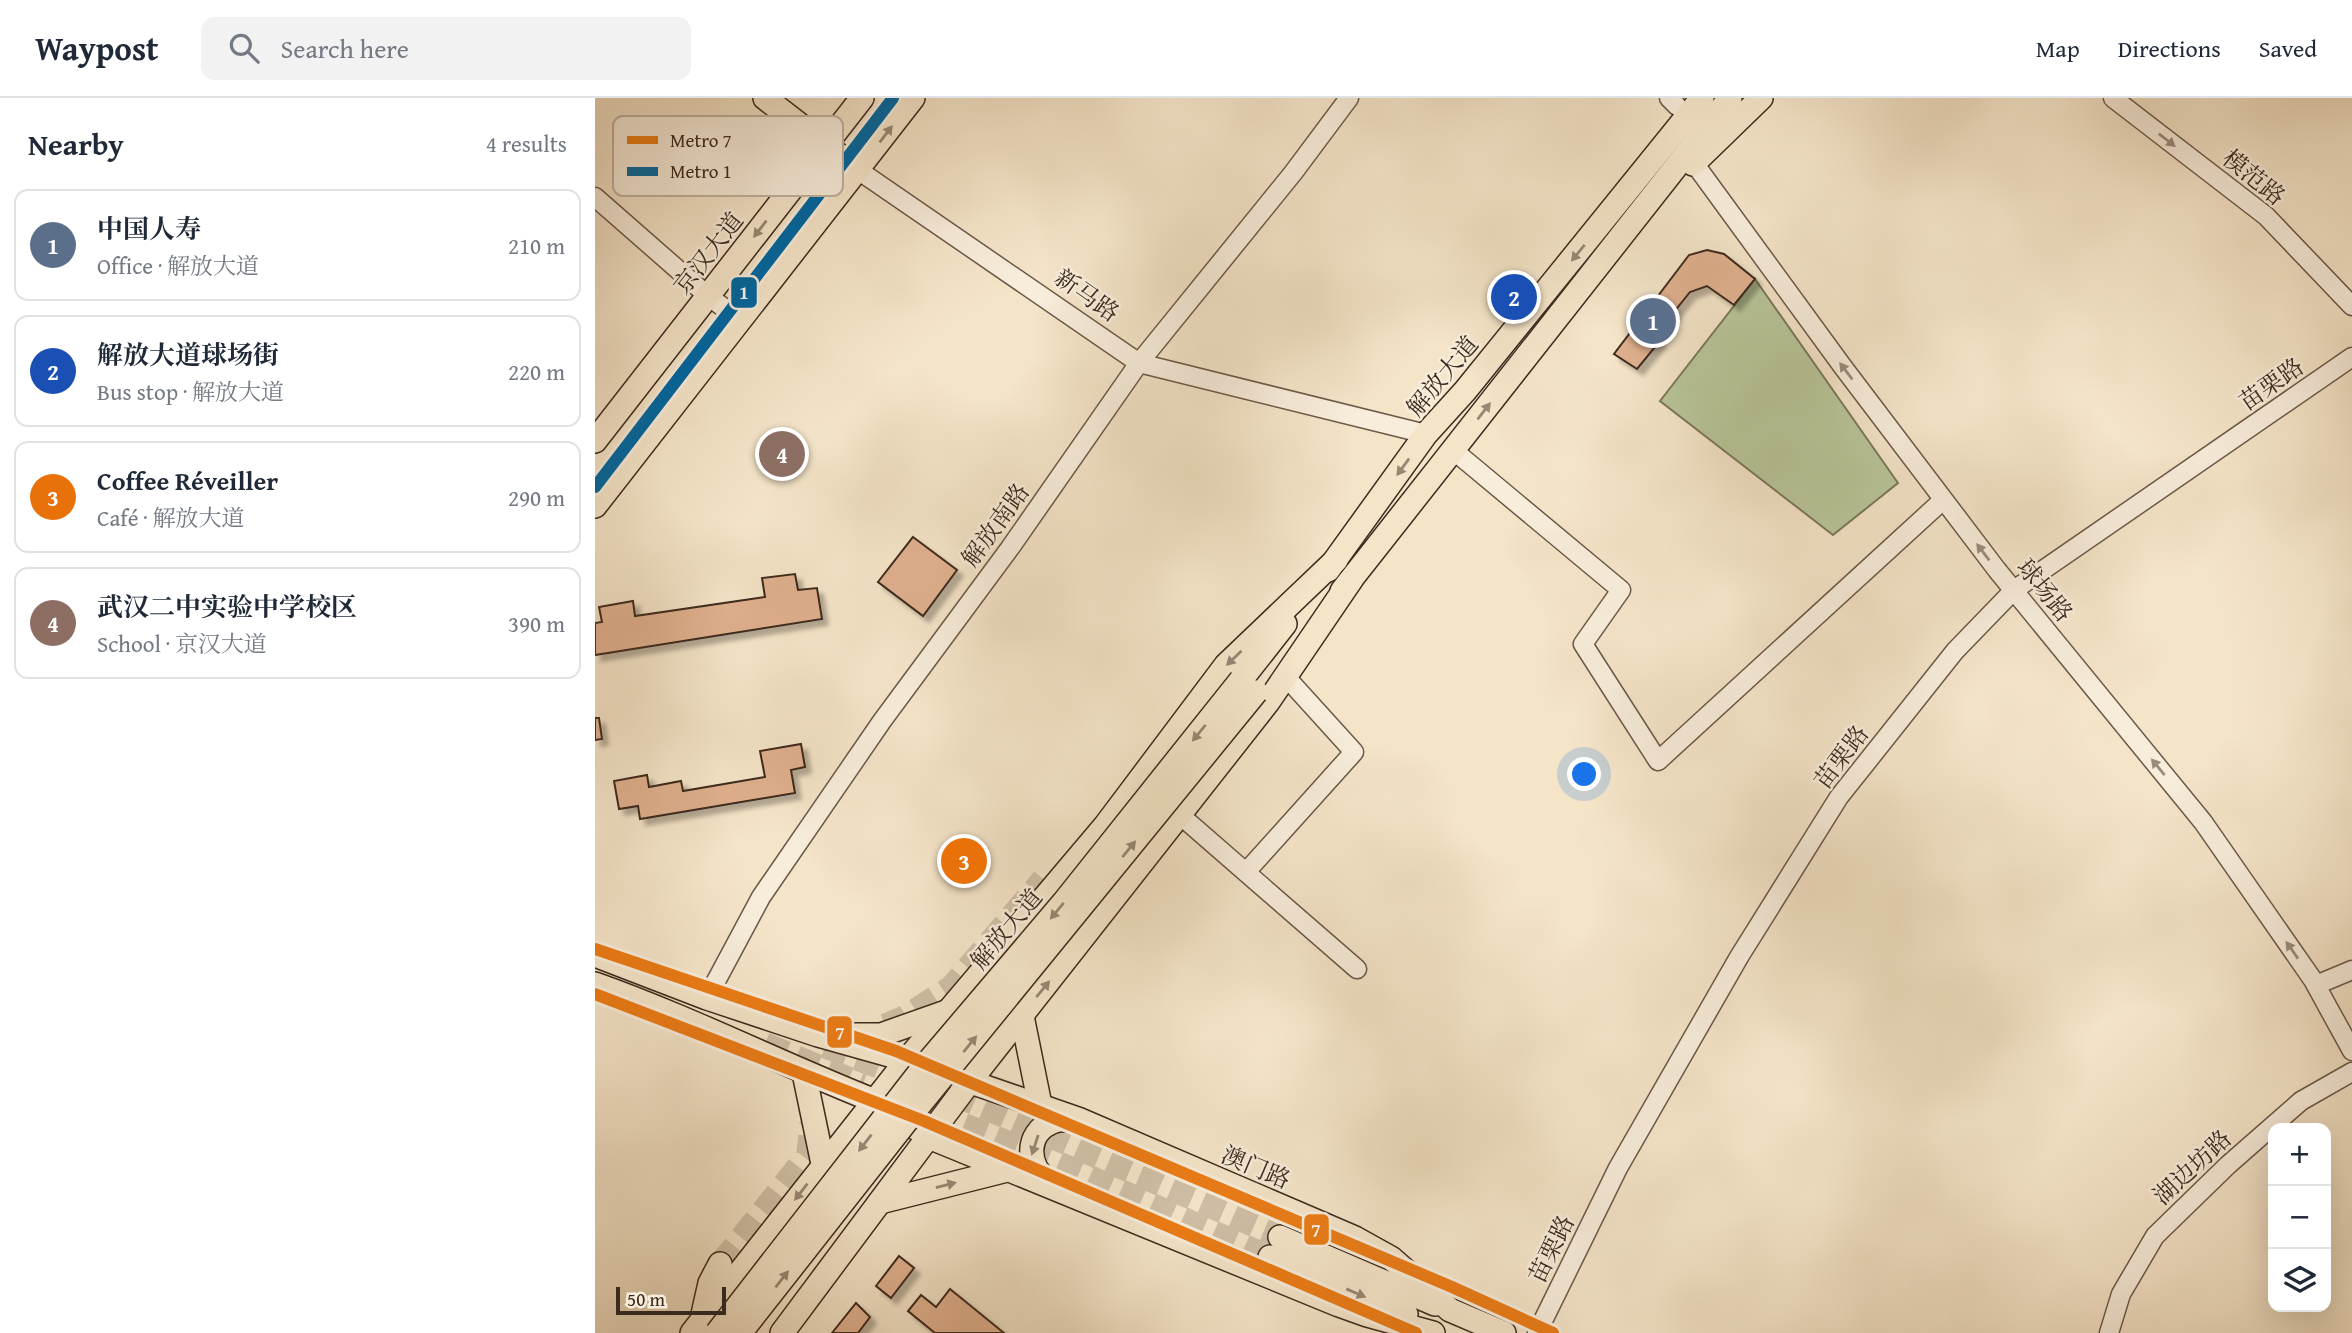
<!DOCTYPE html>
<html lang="en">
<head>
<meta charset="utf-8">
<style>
  :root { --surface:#fff; --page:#f2f2f3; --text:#1f2937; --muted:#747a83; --line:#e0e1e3; --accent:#8f2418 }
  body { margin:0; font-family:"Gentium Book Plus","Noto Serif SC",serif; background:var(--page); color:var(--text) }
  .controls { position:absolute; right:21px; bottom:21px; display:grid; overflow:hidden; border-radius:14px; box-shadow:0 7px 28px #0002 }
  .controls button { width:63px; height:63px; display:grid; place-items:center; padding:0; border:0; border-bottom:2px solid var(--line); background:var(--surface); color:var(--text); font:35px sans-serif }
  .scale { position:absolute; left:21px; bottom:18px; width:110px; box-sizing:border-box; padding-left:7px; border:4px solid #3d2a1e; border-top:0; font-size:19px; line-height:24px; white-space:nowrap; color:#3d2a1e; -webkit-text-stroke:5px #f8eddb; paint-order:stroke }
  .you { position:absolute; left:990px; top:677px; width:24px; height:24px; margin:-18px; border:5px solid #fff; border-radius:50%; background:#1a73e8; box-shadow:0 0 0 10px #1a73e833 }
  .badge { display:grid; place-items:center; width:46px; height:46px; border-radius:50%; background:var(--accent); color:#fff; font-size:23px; font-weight:700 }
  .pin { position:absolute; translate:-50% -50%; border:4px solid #fff; box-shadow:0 2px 7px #0006 }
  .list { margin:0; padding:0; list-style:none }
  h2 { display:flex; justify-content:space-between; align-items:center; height:91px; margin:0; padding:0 28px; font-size:30px }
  h2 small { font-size:23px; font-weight:400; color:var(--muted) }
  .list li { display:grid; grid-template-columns:46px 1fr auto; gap:21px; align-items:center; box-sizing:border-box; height:112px; margin:0 14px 14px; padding:0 14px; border:2px solid var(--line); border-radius:14px }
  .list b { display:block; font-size:26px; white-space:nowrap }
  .list p { margin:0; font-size:23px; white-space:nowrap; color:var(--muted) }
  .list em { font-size:23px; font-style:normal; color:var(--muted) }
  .icon { flex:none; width:38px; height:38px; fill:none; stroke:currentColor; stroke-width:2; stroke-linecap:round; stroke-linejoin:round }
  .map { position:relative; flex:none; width:1757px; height:1235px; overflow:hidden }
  header { display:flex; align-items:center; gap:42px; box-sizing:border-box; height:98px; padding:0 35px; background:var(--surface); border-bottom:2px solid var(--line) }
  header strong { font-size:33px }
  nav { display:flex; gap:38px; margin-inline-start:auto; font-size:24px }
  .search { width:490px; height:63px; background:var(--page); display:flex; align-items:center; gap:18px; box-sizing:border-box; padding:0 24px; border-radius:14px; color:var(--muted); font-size:26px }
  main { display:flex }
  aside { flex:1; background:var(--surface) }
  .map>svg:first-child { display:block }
</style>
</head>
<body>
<header>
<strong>Waypost</strong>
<div class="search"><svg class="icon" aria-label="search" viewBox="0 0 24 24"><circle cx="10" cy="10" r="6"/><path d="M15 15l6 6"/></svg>Search here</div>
<nav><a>Map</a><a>Directions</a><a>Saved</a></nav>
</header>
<main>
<aside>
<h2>Nearby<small>4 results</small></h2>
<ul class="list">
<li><span class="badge" style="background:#5c6f8a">1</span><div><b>中国人寿</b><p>Office · 解放大道</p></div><em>210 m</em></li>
<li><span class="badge" style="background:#1a4fb4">2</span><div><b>解放大道球场街</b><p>Bus stop · 解放大道</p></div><em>220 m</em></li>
<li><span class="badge" style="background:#e8710a">3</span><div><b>Coffee Réveiller</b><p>Café · 解放大道</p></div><em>290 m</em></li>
<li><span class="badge" style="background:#8d6e63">4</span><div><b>武汉二中实验中学校区</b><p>School · 京汉大道</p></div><em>390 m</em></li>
</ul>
</aside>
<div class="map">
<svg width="1757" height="1235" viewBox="0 0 1757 1235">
  <defs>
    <filter id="shadow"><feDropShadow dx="6" dy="6" stdDeviation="2" flood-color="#0004"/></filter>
  </defs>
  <rect width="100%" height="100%" fill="#f4e4c8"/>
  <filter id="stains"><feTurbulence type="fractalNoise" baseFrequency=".00286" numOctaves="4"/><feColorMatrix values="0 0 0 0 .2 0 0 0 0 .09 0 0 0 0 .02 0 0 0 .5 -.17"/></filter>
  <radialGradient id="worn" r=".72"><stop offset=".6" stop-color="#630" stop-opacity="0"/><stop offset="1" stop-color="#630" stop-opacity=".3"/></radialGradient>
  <polygon fill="#b8c599" stroke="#7a785c" stroke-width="2" points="1160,181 1303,385 1238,437 1065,303"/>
  <g fill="#e0b08e" stroke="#3d2a1e" stroke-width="2" filter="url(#shadow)">
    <polygon points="1112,152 1129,156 1160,181 1139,207 1112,188 1095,194 1059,239 1065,243 1042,271 1019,256 1094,157"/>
    <polygon points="318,439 362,472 328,518 283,484"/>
    <polygon points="200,476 203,492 222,490 227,521 0,557 0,525 7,524 4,509 38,503 40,518 170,499 167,480"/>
    <polygon points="0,620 4,620 7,641 0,642"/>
    <polygon points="206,646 210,669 196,672 200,695 45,721 43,708 24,711 19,683 52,677 54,689 86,683 88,693 170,679 165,653"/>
    <polygon points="304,1158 319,1170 296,1200 281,1188"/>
    <polygon points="355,1191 409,1235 340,1235 313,1213 326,1197 341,1209"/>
    <polygon points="261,1205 275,1219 263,1235 237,1235"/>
  </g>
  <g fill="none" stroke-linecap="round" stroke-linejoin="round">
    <g stroke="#cfbfa6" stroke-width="23" stroke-dasharray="23 11" stroke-linecap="butt">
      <polyline points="290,927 309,919 356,889 448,781"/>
      <polyline points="170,946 268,986"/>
      <polyline points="230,949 376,1004 685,1139"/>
      <polyline points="306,1001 462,1064 675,1159"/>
      <polyline points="125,1166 213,1056 216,1025"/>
    </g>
    <g stroke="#6b5848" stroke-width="21">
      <g id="minor">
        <polyline points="1074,0 1082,8"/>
        <polyline points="1518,0 1671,118 1757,208"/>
        <polyline points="1099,65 1248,269 1402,472 1608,724 1718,882 1757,953"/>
        <polyline points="263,72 544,265 831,336"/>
        <polyline points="0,99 113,198 144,221"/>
        <polyline points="858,352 1026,492 988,546 1063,663 1348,402"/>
        <polyline points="585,717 762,871"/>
        <polyline points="651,774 759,654 691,579"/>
        <polyline points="1721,887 1757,872"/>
        <polyline points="112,900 166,799 287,623 415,450 544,265 698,75 754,0"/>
        <polyline points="942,1235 1023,1070 1144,859 1244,699 1360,553 1419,492 1757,259"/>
        <polyline points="1514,1235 1526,1196 1560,1138 1633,1067 1706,1003 1757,974"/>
      </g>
    </g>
    <g stroke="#3d2a1e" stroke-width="26">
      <g id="major">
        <polyline points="170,0 263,72"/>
        <polyline points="1098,66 1166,0"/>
        <polyline points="0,343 267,0"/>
        <polyline points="0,408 318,0"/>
        <polyline points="733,472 831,336 870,293 1107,0"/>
        <polyline points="747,493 1135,0"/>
        <polyline points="646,582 690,526"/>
        <polyline points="0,857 112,900 223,937 312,962 483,1021 760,1140 796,1160 855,1212 909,1235"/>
        <path d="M0,886c96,34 186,80 280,117l10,6"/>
        <polyline points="427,918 445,1007"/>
        <polyline points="257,937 286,937 351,914"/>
        <polyline points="209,975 228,1066"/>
        <polyline points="321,1030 334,1039 744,1207 772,1217 838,1235"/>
        <path d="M454,1084c-23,-15 -24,-49 3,-60 7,-3 15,-2 23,-3"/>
        <polyline points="285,1104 416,1071"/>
        <polyline points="685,1139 840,1206"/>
        <polyline points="675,1159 811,1216"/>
        <polyline points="108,1216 115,1185 125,1166"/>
        <polyline points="97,1235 312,962 510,728 631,567 741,462"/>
        <polyline points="187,1235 375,983 673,604 756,482"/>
      </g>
    </g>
    <use href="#minor" stroke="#f8eddb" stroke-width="18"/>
    <use href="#major" stroke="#f4e4c8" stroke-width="23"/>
    <g stroke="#3d2a1e" stroke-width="26" stroke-linecap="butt">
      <g id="major-bridge">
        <polyline points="122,1235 328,970 469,804 646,582"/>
        <polyline points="145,1235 317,1016 661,594"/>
      </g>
    </g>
    <use href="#major-bridge" stroke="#f4e4c8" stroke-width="23"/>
    <g stroke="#f8eddb" stroke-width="18">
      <g id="metro-1">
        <polyline points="0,851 301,953 857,1189 958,1235"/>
        <polyline points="0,896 329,1023 821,1235"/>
      </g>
    </g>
    <g stroke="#f8eddb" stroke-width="18">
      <polyline id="metro-2" points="0,389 298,0"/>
    </g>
    <use href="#metro-1" stroke="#eb7c16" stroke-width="12"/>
    <use href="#metro-2" stroke="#0067a1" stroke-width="12"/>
  </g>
  <defs><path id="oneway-solid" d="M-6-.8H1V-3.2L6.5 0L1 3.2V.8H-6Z" transform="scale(1.75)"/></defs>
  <g fill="#988773">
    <use href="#oneway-solid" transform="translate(291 36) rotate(-53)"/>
    <use href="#oneway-solid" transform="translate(165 131) rotate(128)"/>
    <use href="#oneway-solid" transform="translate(983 155) rotate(129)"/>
    <use href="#oneway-solid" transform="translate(889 313) rotate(-52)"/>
    <use href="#oneway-solid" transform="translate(808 369) rotate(126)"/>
    <use href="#oneway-solid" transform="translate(639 560) rotate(136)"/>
    <use href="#oneway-solid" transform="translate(604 635) rotate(129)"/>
    <use href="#oneway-solid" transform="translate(534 751) rotate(-51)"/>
    <use href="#oneway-solid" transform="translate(462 813) rotate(130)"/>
    <use href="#oneway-solid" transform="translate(448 891) rotate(-51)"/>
    <use href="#oneway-solid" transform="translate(375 946) rotate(-51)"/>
    <use href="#oneway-solid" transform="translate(270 1045) rotate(128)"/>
    <use href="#oneway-solid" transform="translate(440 1047) rotate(108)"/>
    <use href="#oneway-solid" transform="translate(351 1087) rotate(-14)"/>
    <use href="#oneway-solid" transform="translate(206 1094) rotate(128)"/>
    <use href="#oneway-solid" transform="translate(187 1181) rotate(-52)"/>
    <use href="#oneway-solid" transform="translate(761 1195) rotate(23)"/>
  </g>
  <g fill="#9a8c7c">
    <use href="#oneway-solid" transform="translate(1572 42) rotate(38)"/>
    <use href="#oneway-solid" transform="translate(1251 273) rotate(-127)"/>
    <use href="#oneway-solid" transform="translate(1388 454) rotate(-127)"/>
    <use href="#oneway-solid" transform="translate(1563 669) rotate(-129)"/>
    <use href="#oneway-solid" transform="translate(1697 852) rotate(-125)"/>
  </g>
  <g text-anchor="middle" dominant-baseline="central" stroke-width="5" stroke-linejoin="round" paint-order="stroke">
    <g font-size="24" fill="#3d2a1e" stroke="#f8eddb">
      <text transform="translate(1659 79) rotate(39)">模范路</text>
      <text transform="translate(113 155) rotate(-52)">京汉大道</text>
      <text transform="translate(492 197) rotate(35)">新马路</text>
      <text transform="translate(847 278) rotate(-50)">解放大道</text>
      <text transform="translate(1676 286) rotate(-35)">苗栗路</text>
      <text transform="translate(400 427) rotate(-54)">解放南路</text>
      <text transform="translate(1450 492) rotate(51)">球场路</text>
      <text transform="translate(1246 659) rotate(-53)">苗栗路</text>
      <text transform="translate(411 831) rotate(-50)">解放大道</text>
      <text transform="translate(661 1069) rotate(23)">澳门路</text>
      <text transform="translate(1597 1069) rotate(-43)">湖边坊路</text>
      <text transform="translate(956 1151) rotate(-64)">苗栗路</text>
    </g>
  </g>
  <rect x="18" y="18" width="230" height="80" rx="10" fill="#f8eddb" stroke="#c0b2a2" stroke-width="2"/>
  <rect x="32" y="38" width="31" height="8" fill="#eb7c16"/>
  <rect x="32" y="69" width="31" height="9" fill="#0067a1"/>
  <g font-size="19" fill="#3d2a1e">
    <text x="75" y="49">Metro 7</text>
    <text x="75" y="80">Metro 1</text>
  </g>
  <g stroke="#f8eddb" stroke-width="2.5">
    <rect x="135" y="178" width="28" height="33" rx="7" fill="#0067a1"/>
    <rect x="231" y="917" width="27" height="34" rx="7" fill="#eb7c16"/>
    <rect x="708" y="1115" width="27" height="33" rx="7" fill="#eb7c16"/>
  </g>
  <g font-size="19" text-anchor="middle" font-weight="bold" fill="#fff">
    <text x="149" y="201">1</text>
    <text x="245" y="941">7</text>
    <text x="721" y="1138">7</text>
  </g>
  <rect width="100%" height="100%" filter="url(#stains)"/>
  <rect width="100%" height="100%" fill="url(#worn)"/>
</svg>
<div class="controls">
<button>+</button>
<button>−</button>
<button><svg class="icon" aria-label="layers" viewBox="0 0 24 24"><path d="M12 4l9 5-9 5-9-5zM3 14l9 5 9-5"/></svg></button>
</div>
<div class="scale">50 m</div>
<div class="you"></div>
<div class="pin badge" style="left:1058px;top:223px;background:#5c6f8a">1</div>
<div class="pin badge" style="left:919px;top:199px;background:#1a4fb4">2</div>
<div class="pin badge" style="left:369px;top:763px;background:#e8710a">3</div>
<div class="pin badge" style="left:187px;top:356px;background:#8d6e63">4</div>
</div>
</main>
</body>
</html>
